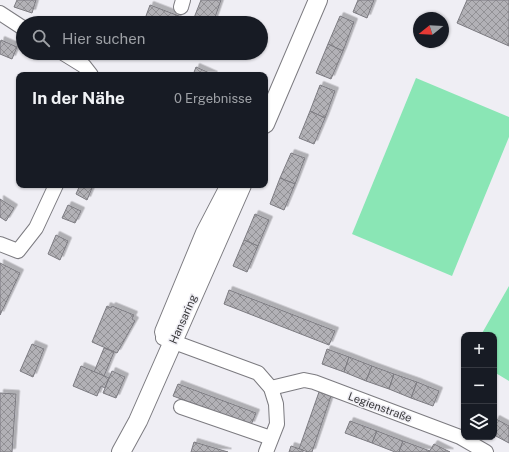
<!DOCTYPE html>
<html lang="de">
<head>
<meta charset="utf-8">
<style>
  :root { --surface:#171b24; --page:#242831; --text:#f1f3f6; --muted:#9ea1a6; --line:#363941 }
  body { margin:0; font-family:"Public Sans",sans-serif; background:var(--page); color:var(--text) }
  .controls { position:absolute; right:12px; bottom:12px; display:grid; overflow:hidden; border-radius:8px; box-shadow:0 1px 3px #0004 }
  .controls button { width:36px; height:36px; display:grid; place-items:center; padding:0; border:0; border-bottom:1px solid var(--line); background:var(--surface); color:var(--text); font:20px sans-serif }
  .compass { position:absolute; left:413px; top:12px; width:36px; height:36px; border-radius:50%; background:var(--surface); box-shadow:0 1px 3px #0004; rotate:252deg }
  .list { margin:0; padding:0; list-style:none }
  h2 { display:flex; justify-content:space-between; align-items:center; height:52px; margin:0; padding:0 16px; font-size:17px }
  h2 small { font-size:13px; font-weight:400; color:var(--muted) }
  .icon { flex:none; width:22px; height:22px; fill:none; stroke:currentColor; stroke-width:2; stroke-linecap:round; stroke-linejoin:round }
  .map { position:relative; flex:none; width:509px; height:452px; overflow:hidden }
  .search { position:absolute; background:var(--surface); box-shadow:0 1px 3px #0004; left:16px; top:16px; width:252px; height:44px; display:flex; align-items:center; gap:10px; box-sizing:border-box; padding:0 14px; border-radius:22px; color:var(--muted); font-size:15px }
  .panel { position:absolute; background:var(--surface); box-shadow:0 1px 3px #0004; left:16px; top:72px; width:252px; height:116px; border-radius:8px }
  .map>svg:first-child { display:block }
</style>
</head>
<body>
<div class="map">
<svg width="509" height="452" viewBox="0 0 509 452">
  <defs>
    <pattern id="building-cross-hatch" width="8" height="8" patternUnits="userSpaceOnUse"><rect width="8" height="8" fill="#b2b1b6"/><path d="M0 0l8 8M0 8l8-8" fill="none" stroke="#929195"/></pattern>
    <filter id="shadow"><feDropShadow dx="3.5" dy="-3.5" stdDeviation="0" flood-color="#0004"/></filter>
  </defs>
  <rect width="100%" height="100%" fill="#efeef4"/>
  <g fill="#8ae6b5">
    <polygon points="416,78 509,117 509,137 452,276 352,234"/>
    <polygon points="509,286 509,381 494,372 494,335 481,335"/>
  </g>
  <g fill="url(#building-cross-hatch)" stroke="#7c7b81" filter="url(#shadow)">
    <polygon points="17,0 36,0 32,13 14,7"/>
    <polygon points="201,0 221,0 213,23 192,23"/>
    <polygon points="358,0 374,0 367,18 353,12"/>
    <polygon points="467,0 509,0 509,46 457,23"/>
    <polygon points="150,5 179,16 176,23 165,23 146,16"/>
    <polygon points="340,16 354,22 343,51 328,44"/>
    <polygon points="1,40 17,47 12,59 0,54 0,44"/>
    <polygon points="328,44 343,51 331,79 316,73"/>
    <polygon points="196,67 214,75 193,75"/>
    <polygon points="320,85 335,91 325,118 310,111"/>
    <polygon points="310,111 325,118 314,144 299,138"/>
    <polygon points="291,153 305,158 295,184 280,178"/>
    <polygon points="280,178 295,184 284,210 270,204"/>
    <polygon points="80,185 85,185 92,188 87,200 76,194"/>
    <polygon points="0,199 14,208 6,221 0,217"/>
    <polygon points="68,205 81,211 75,223 62,218"/>
    <polygon points="255,214 269,220 258,246 244,240"/>
    <polygon points="56,235 68,241 60,260 48,254"/>
    <polygon points="244,240 258,246 247,272 233,266"/>
    <polygon points="0,263 20,273 0,315"/>
    <polygon points="229,290 335,331 329,345 224,304"/>
    <polygon points="107,306 111,308 112,306 134,315 132,319 135,321 117,353 92,342"/>
    <polygon points="32,344 44,349 33,377 20,371"/>
    <polygon points="104,348 114,352 104,376 94,372"/>
    <polygon points="327,349 349,357 344,372 322,364"/>
    <polygon points="349,357 372,366 366,381 344,372"/>
    <polygon points="81,366 109,378 105,388 101,386 97,396 73,386"/>
    <polygon points="372,366 394,374 389,389 366,381"/>
    <polygon points="112,371 125,377 116,398 103,393"/>
    <polygon points="394,374 417,382 411,398 389,389"/>
    <polygon points="417,382 439,391 433,406 411,398"/>
    <polygon points="178,384 256,413 251,425 173,396"/>
    <polygon points="319,392 331,396 312,452 308,452 299,449"/>
    <polygon points="0,393 16,394 12,452 0,452"/>
    <polygon points="496,419 509,426 509,443 494,435 494,423"/>
    <polygon points="350,421 377,431 372,443 345,433"/>
    <polygon points="377,431 403,441 399,452 395,452 372,443"/>
    <polygon points="403,441 430,451 429,452 399,452"/>
    <polygon points="194,442 228,452 191,452"/>
    <polygon points="434,444 450,452 429,452"/>
    <polygon points="291,446 303,450 303,452 289,452"/>
  </g>
  <g fill="none" stroke-linecap="round" stroke-linejoin="round">
    <g stroke="#7c7b80" stroke-width="16">
      <g id="minor">
        <polyline points="181,7 183,0"/>
        <polyline points="0,13 23,28"/>
        <polyline points="63,53 84,66 91,75"/>
        <polyline points="0,244 18,251 36,228 56,185"/>
        <polyline points="163,338 258,373 271,388 276,404 277,424 266,452"/>
        <polyline points="271,388 304,380 314,382 460,437 486,452"/>
        <polyline points="181,407 271,438"/>
      </g>
    </g>
    <g stroke="#7c7b80" stroke-width="20">
      <g id="major">
        <polyline points="265,124 318,0"/>
        <polyline points="164,332 205,233 230,185"/>
        <polyline points="121,452 138,421 242,185"/>
      </g>
    </g>
    <use href="#minor" stroke="#fff" stroke-width="14"/>
    <use href="#major" stroke="#fff" stroke-width="18"/>
  </g>
  <g text-anchor="middle" dominant-baseline="central" stroke-width="3" stroke-linejoin="round" paint-order="stroke">
    <g font-size="11" fill="#363638" stroke="#efeef4">
      <text transform="translate(183 319) rotate(-66)">Hansaring</text>
      <text transform="translate(380 407) rotate(20)">Legienstraße</text>
    </g>
  </g>
</svg>
<div class="controls">
<button>+</button>
<button>−</button>
<button><svg class="icon" aria-label="layers" viewBox="0 0 24 24"><path d="M12 4l9 5-9 5-9-5zM3 14l9 5 9-5"/></svg></button>
</div>
<svg class="compass" viewBox="-18 -18 36 36"><path d="M0-13l5 13h-10z" fill="#e53935"/><path d="M0 13l5-13h-10z" fill="#9ea1a6"/></svg>
<div class="search"><svg class="icon" aria-label="search" viewBox="0 0 24 24"><circle cx="10" cy="10" r="6"/><path d="M15 15l6 6"/></svg>Hier suchen</div>
<section class="panel">
<h2>In der Nähe<small>0 Ergebnisse</small></h2>
<ul class="list">
</ul>
</section>
</div>
</body>
</html>
